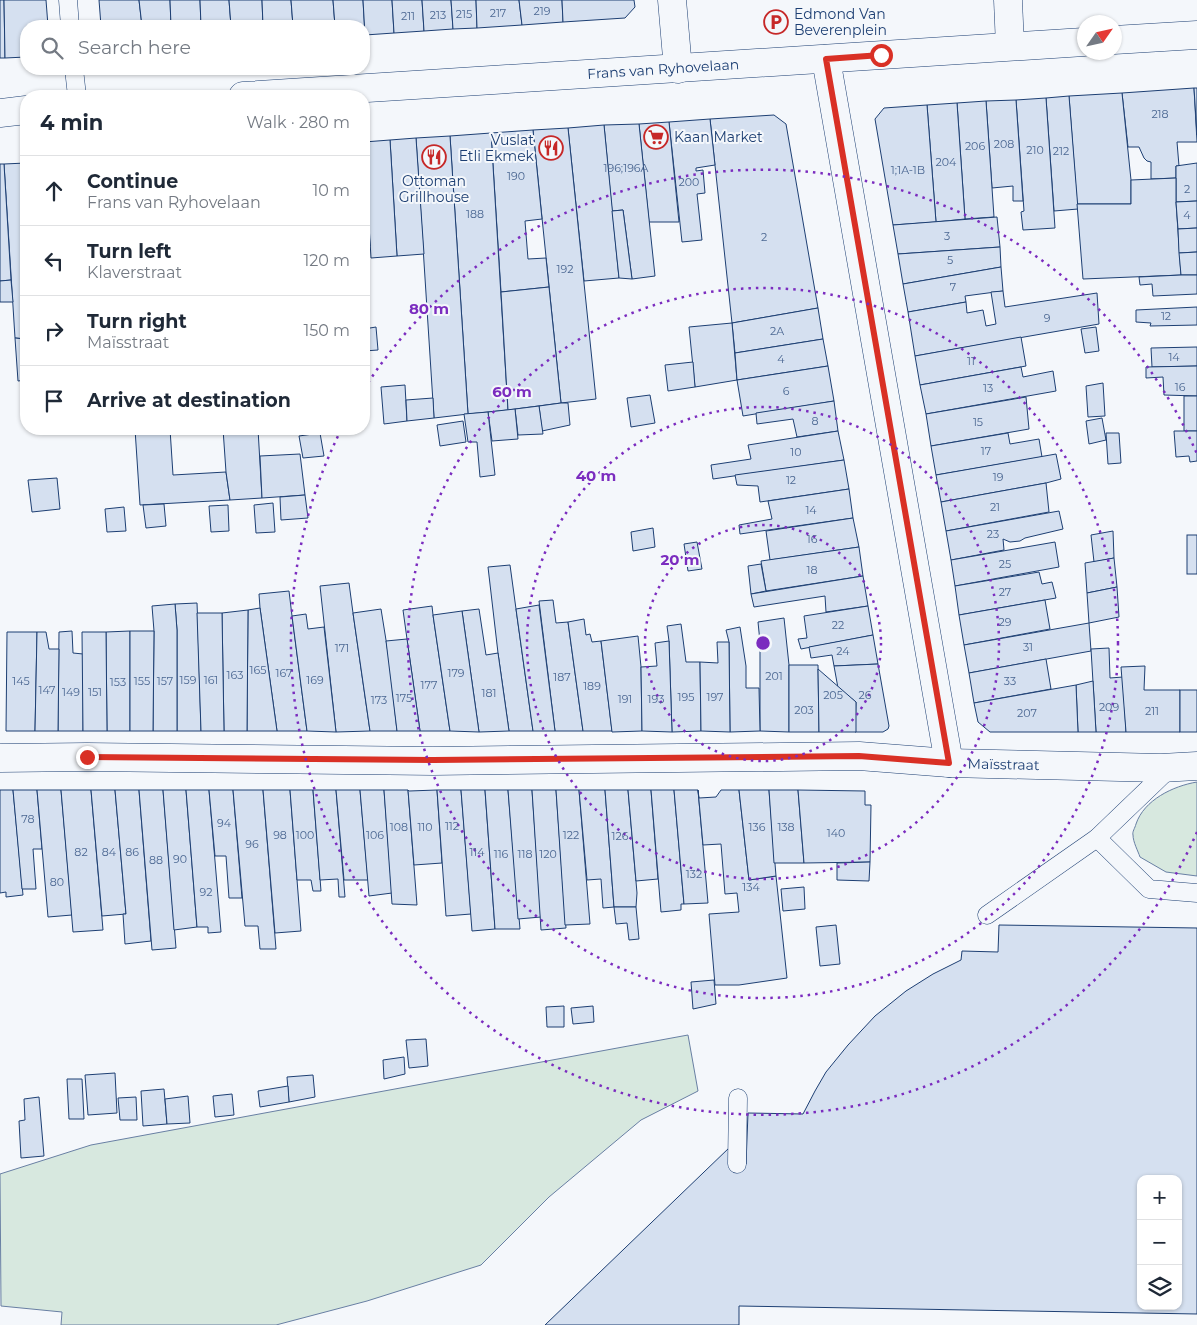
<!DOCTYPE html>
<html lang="en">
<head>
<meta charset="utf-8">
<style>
  :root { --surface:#fff; --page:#f2f2f3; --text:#1f2937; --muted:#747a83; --line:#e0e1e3 }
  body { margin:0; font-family:Montserrat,sans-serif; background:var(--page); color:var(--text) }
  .controls { position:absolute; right:15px; bottom:15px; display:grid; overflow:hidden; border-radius:10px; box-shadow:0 1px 4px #0004 }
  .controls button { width:45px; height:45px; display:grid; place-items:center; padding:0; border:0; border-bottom:1px solid var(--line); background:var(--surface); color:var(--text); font:25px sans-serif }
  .compass { position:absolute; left:1077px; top:15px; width:45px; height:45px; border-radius:50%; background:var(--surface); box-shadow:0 1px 4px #0004; rotate:56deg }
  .stop { position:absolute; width:15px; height:15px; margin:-11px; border:4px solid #d93025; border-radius:50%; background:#fff }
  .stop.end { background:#d93025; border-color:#fff; box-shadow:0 1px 5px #0008 }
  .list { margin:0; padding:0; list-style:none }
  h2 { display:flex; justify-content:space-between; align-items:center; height:65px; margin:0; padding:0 20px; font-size:21px }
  h2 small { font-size:16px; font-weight:400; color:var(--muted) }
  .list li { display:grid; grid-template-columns:32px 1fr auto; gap:15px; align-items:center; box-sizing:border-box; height:70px; padding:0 20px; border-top:1px solid var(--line) }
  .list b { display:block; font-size:19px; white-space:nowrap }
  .list p { margin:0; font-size:16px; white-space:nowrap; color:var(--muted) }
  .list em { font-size:16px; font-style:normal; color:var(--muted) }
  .icon { flex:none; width:28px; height:28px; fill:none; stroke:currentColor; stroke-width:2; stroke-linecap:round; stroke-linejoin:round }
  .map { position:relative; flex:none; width:1197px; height:1325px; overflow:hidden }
  .search { position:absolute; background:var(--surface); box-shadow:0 1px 4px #0004; left:20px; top:20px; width:350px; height:55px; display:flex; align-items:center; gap:12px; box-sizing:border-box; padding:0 18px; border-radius:20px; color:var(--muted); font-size:19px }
  .panel { position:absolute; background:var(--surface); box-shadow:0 1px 4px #0004; left:20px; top:90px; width:350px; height:345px; border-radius:20px }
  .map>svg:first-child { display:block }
</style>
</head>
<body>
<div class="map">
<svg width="1197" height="1325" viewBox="0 0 1197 1325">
  <rect width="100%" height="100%" fill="#f4f7fb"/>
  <g fill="#d7e8df" stroke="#687fa3">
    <path d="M1197,782v94l-31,-4 -26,-15c-2,-6 -7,-15 -7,-22 -1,-3 2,-7 3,-11 8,-24 37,-38 61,-42z"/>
    <polygon points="688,1035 698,1091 641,1120 549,1197 481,1265 367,1301 276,1325 61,1325 62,1312 1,1306 0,1174 91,1145"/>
  </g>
  <g fill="#d5e0f0" stroke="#1d3f73" fill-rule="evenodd">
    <polygon points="0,0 4,0 5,58 0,58"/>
    <polygon points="4,0 46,0 48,26 26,26 26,57 5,58"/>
    <polygon points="99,0 139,0 142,26 101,26"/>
    <polygon points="139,0 170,0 171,26 142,26"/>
    <polygon points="170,0 200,0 201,26 171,26"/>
    <polygon points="200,0 229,0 231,26 201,26"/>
    <polygon points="229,0 262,0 263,26 231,26"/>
    <polygon points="262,0 291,0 293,26 263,26"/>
    <polygon points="291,0 333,0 335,26 293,26"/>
    <polygon points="333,0 363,0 365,35 364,35 364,26 335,26"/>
    <polygon points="363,0 392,0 394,33 365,35"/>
    <polygon points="392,0 422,0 424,31 394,33"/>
    <polygon points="422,0 451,0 453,29 424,31"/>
    <polygon points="451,0 476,0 477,28 453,29"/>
    <polygon points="476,0 519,0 522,25 477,28"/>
    <polygon points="519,0 562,0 563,22 522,25"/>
    <polygon points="562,0 634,0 635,7 625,18 563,22"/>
    <polygon points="1194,88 1197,142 1177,142 1179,166 1176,166 1176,178 1151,179 1151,162 1147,161 1144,158 1139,147 1128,147 1122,93"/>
    <polygon points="1194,88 1197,88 1197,135"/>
    <polygon points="1122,93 1131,180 1131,204 1077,204 1069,96"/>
    <polygon points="1069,96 1078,209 1054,211 1046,98"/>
    <polygon points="1046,98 1055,228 1023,230 1021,212 1024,211 1016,100"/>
    <polygon points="1016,100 1023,201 1013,201 1013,186 992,188 986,101"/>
    <polygon points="986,101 994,217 965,219 957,103"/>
    <polygon points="957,103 965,219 936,222 927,105"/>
    <polygon points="927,105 936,222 893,225 875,119 884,108"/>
    <polygon points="774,115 786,124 818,308 732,323 710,119"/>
    <polygon points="710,119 715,165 696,168 696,171 703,170 705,193 697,194 702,240 682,242 669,122"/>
    <polygon points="669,122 679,222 649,222 639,124"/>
    <polygon points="639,124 655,276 632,279 623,210 612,211 604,125"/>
    <polygon points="604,125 619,278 584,281 568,128"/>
    <polygon points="568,128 596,399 561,403 533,130"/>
    <polygon points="533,130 542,219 525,221 528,259 546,258 549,287 501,292 491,133"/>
    <polygon points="491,133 508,410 468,414 450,136"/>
    <polygon points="450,136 468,414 434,418 416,138"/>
    <polygon points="416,138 424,254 397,256 390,140"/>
    <polygon points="390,140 397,256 371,258 364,142"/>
    <polygon points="364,151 370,246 364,246"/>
    <polygon points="26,163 26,339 15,338 4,164"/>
    <polygon points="1197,163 1197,201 1176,202 1176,166"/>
    <polygon points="0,164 4,164 11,280 0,281"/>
    <polygon points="1176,178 1176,202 1181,275 1083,279 1077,204 1131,204 1131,180"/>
    <polygon points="1197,201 1197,228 1178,229 1176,202"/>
    <polygon points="623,210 632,279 619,278 612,211"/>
    <polygon points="997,217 1000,247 898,254 893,225"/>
    <polygon points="1197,228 1197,252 1179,253 1178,229"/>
    <polygon points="1000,247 1001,267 903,284 898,254"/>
    <polygon points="1197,252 1197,275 1181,275 1179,253"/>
    <polygon points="1001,267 1003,291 965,296 966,302 908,312 903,284"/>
    <polygon points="1181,275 1197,275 1197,294 1153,296 1152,284 1140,285 1139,277"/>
    <polygon points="11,280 13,302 0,302 0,281"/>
    <polygon points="549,287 561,403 508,410 501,292"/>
    <polygon points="1003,291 1005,307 1097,293 1099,324 915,356 908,312 966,302 967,313 983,310 986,326 996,324 991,292"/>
    <polygon points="1197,307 1197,325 1150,326 1151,323 1136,322 1136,310"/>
    <polygon points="818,308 823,339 735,353 732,323"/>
    <polygon points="732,323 737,380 695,387 689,327"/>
    <polygon points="376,327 378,350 364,351 364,329"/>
    <polygon points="1096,327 1099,351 1085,353 1081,329"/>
    <polygon points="1021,337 1026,366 920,385 915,356"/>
    <polygon points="15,338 26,339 26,380 18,381"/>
    <polygon points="823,339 828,366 737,380 735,353"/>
    <polygon points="1197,347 1197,366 1152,367 1151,348"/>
    <polygon points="693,362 695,387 668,391 665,365"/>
    <polygon points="828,366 834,401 743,416 737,380"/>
    <polygon points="1197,366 1197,396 1164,395 1163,377 1146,378 1146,367"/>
    <polygon points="1021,367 1023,377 1053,371 1056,391 926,414 920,385"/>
    <polygon points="1103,383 1105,416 1088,417 1086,386"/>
    <polygon points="405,385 407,421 384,424 381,387"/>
    <polygon points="650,395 655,423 631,427 627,398"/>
    <rect x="1184" y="396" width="13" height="35"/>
    <polygon points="1026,397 1029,429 931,446 926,414"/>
    <polygon points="433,398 434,418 407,421 406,400"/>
    <polygon points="834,401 838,431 797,437 793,419 757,424 756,413"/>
    <polygon points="561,403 568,403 570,425 542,431 539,406"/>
    <polygon points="539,406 543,434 518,435 515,409"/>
    <polygon points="515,409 518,439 492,441 488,412"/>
    <polygon points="488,412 495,475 480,477 477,442 468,442 464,414"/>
    <polygon points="1102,418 1106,440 1089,444 1086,421"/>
    <polygon points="463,421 466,442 440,446 437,425"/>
    <polygon points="135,429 170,429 173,475 226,472 230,500 140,505"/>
    <polygon points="223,429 258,429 262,498 230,500 226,472"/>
    <polygon points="838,431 844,460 713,479 711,465 751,459 748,445"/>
    <polygon points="1174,431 1197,431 1197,461 1190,462 1189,456 1176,457"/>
    <polygon points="320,433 324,456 303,458 299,436"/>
    <polygon points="1008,433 1010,444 1039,439 1042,457 936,475 931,446"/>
    <polygon points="1106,433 1119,433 1121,463 1108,464"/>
    <polygon points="300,454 305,495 262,498 260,456"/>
    <polygon points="1056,454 1061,479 1046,483 941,502 936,475"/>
    <polygon points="844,460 849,489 760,502 758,486 737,485 735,475"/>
    <polygon points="57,478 60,509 32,512 28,480"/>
    <polygon points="1046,483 1049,512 946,531 941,502"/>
    <polygon points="849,489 853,518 740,534 739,525 772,519 768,501"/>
    <polygon points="305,495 308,518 281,520 280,497"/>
    <polygon points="273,503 275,532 256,533 254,505"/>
    <polygon points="164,504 166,526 146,528 143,505"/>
    <polygon points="228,505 229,531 211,532 209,506"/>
    <polygon points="124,507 126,531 107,532 105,509"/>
    <polygon points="1059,511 1063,529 1025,538 1020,541 1010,542 1003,539 1004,550 951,560 946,531"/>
    <polygon points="853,518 859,547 770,560 766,531"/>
    <polygon points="653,528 655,547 633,551 631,532"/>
    <polygon points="1113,531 1114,558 1094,562 1091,535"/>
    <rect x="1187" y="535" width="10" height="39"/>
    <polygon points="697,542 702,569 688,571 684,544"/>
    <polygon points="1055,542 1059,567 955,586 951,560"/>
    <polygon points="859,547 863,576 766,591 761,561"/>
    <polygon points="1114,558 1117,587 1087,593 1085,563"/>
    <polygon points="761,564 766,591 751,594 748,566"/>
    <polygon points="510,565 516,609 533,731 509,731 498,653 488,567"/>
    <polygon points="1039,572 1042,584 1052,582 1056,598 959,615 955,586"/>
    <polygon points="863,576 868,606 826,612 825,596 754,607 751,594"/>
    <polygon points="349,583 353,613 370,731 336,732 320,586"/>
    <polygon points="1117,587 1119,617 1089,623 1087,593"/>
    <polygon points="289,591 292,616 307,731 277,731 260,608 259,594"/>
    <polygon points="553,600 556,623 568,622 583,731 555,731 539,601"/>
    <polygon points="1045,600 1050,629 964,645 959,615"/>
    <polygon points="197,603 198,629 201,731 177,731 177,630 175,604"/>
    <polygon points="175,604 177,630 177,731 153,731 154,631 152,606"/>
    <polygon points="539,605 555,731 533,731 516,609"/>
    <polygon points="432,606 433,615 450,731 420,731 407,639 403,610"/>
    <polygon points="868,606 873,635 801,649 798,639 807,638 804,616"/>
    <polygon points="260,608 277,731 247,731 248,610"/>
    <polygon points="381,609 390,665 397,731 370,731 353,613"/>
    <polygon points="479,609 486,655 498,653 509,731 479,732 462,611"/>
    <polygon points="248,610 247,731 224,731 222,613"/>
    <polygon points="462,611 479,732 450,731 433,615"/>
    <polygon points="197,613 222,613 224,731 201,731"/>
    <polygon points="306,614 308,629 324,627 336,732 307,731 292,616"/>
    <polygon points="784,618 789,665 789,732 760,731 760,642 758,622"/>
    <polygon points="584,619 586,635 590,634 592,642 601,641 612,731 583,731 568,622"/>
    <polygon points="1089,623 1091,651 969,673 964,645"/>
    <polygon points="681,624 686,662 700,662 701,731 672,732 669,641 667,626"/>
    <polygon points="740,627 746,666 746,688 759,688 760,731 730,732 729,642 726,630"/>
    <polygon points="72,631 73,653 83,654 83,731 58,731 59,632"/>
    <polygon points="130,631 130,731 107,731 106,632"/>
    <polygon points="130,631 154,631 153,731 130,731"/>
    <polygon points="7,632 37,632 35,731 6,731"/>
    <polygon points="37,632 46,632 49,649 59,649 58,731 35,731"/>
    <polygon points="82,632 106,632 107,731 83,731"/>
    <polygon points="873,635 878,664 834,666 832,655 811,658 809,647"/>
    <polygon points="638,636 641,667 642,731 612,732 601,641"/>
    <polygon points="407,639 420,731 397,731 386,641"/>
    <polygon points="669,641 672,732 642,731 641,667 657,666 655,643"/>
    <polygon points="717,642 729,642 730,732 701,731 700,662 718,663"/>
    <polygon points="1109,648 1110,678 1123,677 1126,732 1096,732 1091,649"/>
    <polygon points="1046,659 1051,689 974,703 969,673"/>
    <polygon points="878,664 889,726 888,729 883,732 855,732 856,702 838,688 834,666"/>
    <polygon points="789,665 818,665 819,732 789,732"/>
    <polygon points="1145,666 1144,690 1180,690 1180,732 1126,732 1121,667"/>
    <polygon points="818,669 856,702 856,732 819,732"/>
    <polygon points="1093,681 1096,732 1078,732 1076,685"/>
    <polygon points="1076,685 1078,732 990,732 978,722 974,703"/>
    <rect x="1180" y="690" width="17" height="42"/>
    <polygon points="0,790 13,790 23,895 6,897 6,892 0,893"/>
    <polygon points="13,790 37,790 42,849 33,849 36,889 22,889"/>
    <polygon points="37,790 61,790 72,915 48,917"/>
    <polygon points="61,790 91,790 103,930 73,932"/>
    <polygon points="91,790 115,790 126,914 102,916"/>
    <polygon points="115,790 139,790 151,941 125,944 123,914 126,914"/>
    <polygon points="139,790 163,790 176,948 152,950"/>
    <polygon points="163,790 186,790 197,927 174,930"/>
    <polygon points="186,790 209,790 221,932 208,933 208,927 197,927"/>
    <polygon points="209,790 233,790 242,898 229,898 226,856 215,856"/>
    <polygon points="233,790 263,790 276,949 260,949 258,926 245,926"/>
    <polygon points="263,790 290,790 301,931 275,933"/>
    <polygon points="290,790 313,790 321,891 313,891 311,880 297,880"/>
    <polygon points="313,790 336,790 345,897 339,897 338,879 320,880"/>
    <polygon points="336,790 360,790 368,880 344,880"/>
    <polygon points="360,790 384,790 392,893 369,896"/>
    <polygon points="384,790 408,790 417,905 392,904"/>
    <polygon points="408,790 409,791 437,790 442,863 414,865"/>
    <polygon points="437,790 461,790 471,914 446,916"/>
    <polygon points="461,790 485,790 495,929 472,931"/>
    <polygon points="485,790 508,790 520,929 495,929"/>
    <polygon points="508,790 532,790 541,917 518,919"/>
    <polygon points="532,790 556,790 566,928 541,930"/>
    <polygon points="556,790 579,790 590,924 565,925"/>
    <polygon points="579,790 605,790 614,907 603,908 601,879 587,880"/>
    <polygon points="605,790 628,790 637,893 636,907 614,907"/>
    <polygon points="628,790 651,790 658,879 636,881"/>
    <polygon points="651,790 674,790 684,904 681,904 681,910 661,912"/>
    <polygon points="674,790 698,790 708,903 684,904"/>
    <polygon points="698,790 699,798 716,797 721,790 739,790 749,880 776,876 787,978 739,985 715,985 709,914 739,912 737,893 725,894 721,844 703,845"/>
    <polygon points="739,790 769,790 776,876 749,880"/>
    <polygon points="769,790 798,790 804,863 774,863"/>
    <polygon points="798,790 865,791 865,805 871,805 870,862 804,863"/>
    <polygon points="870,862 869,881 837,880 837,863"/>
    <polygon points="804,887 805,909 783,911 781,889"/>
    <polygon points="614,907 636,907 639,939 629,940 627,923 616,924"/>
    <polygon points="836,925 840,964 820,966 816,927"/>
    <path d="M999,925l198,3v386l-458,-8v19h-194l185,-178 1,17h15l2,-51 55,1 12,-23 11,-19 22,-27 27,-29 31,-25 27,-17 28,-14 1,-9 36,1zM1141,1179h37v127h-37z"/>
    <polygon points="714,980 716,1004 693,1009 691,982"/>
    <polygon points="564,1006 564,1027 547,1027 546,1007"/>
    <polygon points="593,1006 594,1022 573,1024 571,1008"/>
    <polygon points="426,1039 428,1066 409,1068 406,1040"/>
    <polygon points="404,1057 405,1074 384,1079 383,1060"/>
    <polygon points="115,1073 117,1113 88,1115 85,1075"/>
    <polygon points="313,1075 315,1097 289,1102 287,1077"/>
    <polygon points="67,1079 82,1079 84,1119 69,1119"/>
    <polygon points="288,1086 289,1102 260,1107 258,1091"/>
    <polygon points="164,1089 167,1124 143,1126 141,1091"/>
    <polygon points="232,1094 234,1115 215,1117 213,1096"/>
    <polygon points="188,1096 190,1123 167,1124 165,1099"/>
    <polygon points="39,1097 44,1156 21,1158 19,1121 25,1120 24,1099"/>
    <polygon points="136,1097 137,1120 120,1120 118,1098"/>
  </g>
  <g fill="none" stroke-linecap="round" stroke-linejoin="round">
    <g stroke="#1d3f73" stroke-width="19">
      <g id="lane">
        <polyline points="68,0 70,26"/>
        <polyline points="74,69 77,96"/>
        <polyline points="1097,838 1149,889 1197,893"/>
        <polyline points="987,915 1097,838 1171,767"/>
        <polyline points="737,1164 738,1098"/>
      </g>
    </g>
    <g stroke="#1d3f73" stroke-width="29">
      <g id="street">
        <polyline points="826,59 949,763"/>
        <path id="s1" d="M0,758l87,-1 346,4 426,-5 90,7 212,5 36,-2"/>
      </g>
    </g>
    <g stroke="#1d3f73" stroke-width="29">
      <g id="secondary">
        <polyline points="672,0 678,69"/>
        <polyline points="1008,0 1010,46"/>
        <polyline points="1114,40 1197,35"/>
        <path id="s2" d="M243,96l841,-54"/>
        <polyline points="0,113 26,110"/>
      </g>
    </g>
    <use href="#lane" stroke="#f4f7fb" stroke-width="18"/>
    <use href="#street" stroke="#f4f7fb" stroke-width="28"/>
    <use href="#secondary" stroke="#f4f7fb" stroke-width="28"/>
  </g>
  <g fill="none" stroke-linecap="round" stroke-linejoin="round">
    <polyline stroke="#d93025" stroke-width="6" points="87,757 433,760 859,756 949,763 826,59 881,55"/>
  </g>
  <g fill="none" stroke="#7b2cbf" stroke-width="2.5" stroke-dasharray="2.5 5">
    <circle cx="763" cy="643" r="118"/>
    <circle cx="763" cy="643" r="236"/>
    <circle cx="763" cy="643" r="355"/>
    <path d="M1197 832A473 473 0 1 1 340 432M364 389A473 473 0 0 1 1197 454"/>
  </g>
  <defs>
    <g id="parking-ring" transform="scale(1.25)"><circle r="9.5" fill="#f4f7fb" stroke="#c62828" stroke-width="1.5"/><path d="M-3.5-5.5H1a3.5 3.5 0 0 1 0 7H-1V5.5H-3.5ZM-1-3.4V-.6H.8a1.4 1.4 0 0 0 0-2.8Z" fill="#c62828"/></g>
    <g id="supermarket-ring" transform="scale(1.25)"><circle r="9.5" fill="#f4f7fb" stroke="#c62828" stroke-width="1.5"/><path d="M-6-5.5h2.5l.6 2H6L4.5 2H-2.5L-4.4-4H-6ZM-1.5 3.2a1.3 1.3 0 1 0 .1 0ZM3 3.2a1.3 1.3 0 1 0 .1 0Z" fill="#c62828"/></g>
    <g id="restaurant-ring" transform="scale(1.25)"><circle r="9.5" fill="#f4f7fb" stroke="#c62828" stroke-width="1.5"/><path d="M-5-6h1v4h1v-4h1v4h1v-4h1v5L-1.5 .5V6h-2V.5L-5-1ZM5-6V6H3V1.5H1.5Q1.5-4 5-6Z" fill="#c62828"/></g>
  </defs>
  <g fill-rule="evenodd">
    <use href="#parking-ring" x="776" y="22"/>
    <use href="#supermarket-ring" x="656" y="137"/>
    <use href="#restaurant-ring" x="551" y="148"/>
    <use href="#restaurant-ring" x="434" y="157"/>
  </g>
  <g text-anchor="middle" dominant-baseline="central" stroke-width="4" stroke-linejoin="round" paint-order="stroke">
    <g font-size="11" fill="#4b6792">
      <text x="542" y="11">219</text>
      <text x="498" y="13">217</text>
      <text x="464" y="14">215</text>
      <text x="438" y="15">213</text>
      <text x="408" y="16">211</text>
      <text x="1160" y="114">218</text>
      <text x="1004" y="144">208</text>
      <text x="975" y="146">206</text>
      <text x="1035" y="150">210</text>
      <text x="1061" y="151">212</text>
      <text x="946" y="162">204</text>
      <text x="626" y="168">196;196A</text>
      <text x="908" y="170">1;1A-1B</text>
      <text x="516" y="176">190</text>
      <text x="689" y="182">200</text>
      <text x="1187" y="189">2</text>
      <text x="475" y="214">188</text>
      <text x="1187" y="215">4</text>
      <text x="947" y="236">3</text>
      <text x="764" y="237">2</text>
      <text x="950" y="260">5</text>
      <text x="565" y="269">192</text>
      <text x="953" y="287">7</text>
      <text x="1166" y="316">12</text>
      <text x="1047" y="318">9</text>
      <text x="777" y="331">2A</text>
      <text x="1174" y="357">14</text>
      <text x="781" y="359">4</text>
      <text x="971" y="361">11</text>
      <text x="1180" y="387">16</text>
      <text x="988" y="388">13</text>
      <text x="786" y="391">6</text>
      <text x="815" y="421">8</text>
      <text x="978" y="422">15</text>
      <text x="986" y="451">17</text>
      <text x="796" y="452">10</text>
      <text x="998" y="477">19</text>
      <text x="791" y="480">12</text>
      <text x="995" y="507">21</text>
      <text x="811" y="510">14</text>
      <text x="993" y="534">23</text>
      <text x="812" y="539">16</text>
      <text x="1005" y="564">25</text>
      <text x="812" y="570">18</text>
      <text x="1005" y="592">27</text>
      <text x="1005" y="622">29</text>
      <text x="838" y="625">22</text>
      <text x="1028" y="647">31</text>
      <text x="342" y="648">171</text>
      <text x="843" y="651">24</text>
      <text x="258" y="670">165</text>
      <text x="284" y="673">167</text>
      <text x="456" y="673">179</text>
      <text x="235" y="675">163</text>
      <text x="774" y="676">201</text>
      <text x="562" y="677">187</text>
      <text x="188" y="680">159</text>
      <text x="211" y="680">161</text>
      <text x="315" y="680">169</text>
      <text x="21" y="681">145</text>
      <text x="142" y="681">155</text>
      <text x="165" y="681">157</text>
      <text x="1010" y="681">33</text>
      <text x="118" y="682">153</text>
      <text x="429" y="685">177</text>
      <text x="592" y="686">189</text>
      <text x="47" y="690">147</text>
      <text x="71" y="692">149</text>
      <text x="95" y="692">151</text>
      <text x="489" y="693">181</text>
      <text x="833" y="695">205</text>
      <text x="865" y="695">26</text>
      <text x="686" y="697">195</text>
      <text x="715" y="697">197</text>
      <text x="404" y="698">175</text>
      <text x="625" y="699">191</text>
      <text x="656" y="699">193</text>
      <text x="379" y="700">173</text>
      <text x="1109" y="707">209</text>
      <text x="804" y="710">203</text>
      <text x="1152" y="711">211</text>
      <text x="1027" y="713">207</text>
      <text x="28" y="819">78</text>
      <text x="224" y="823">94</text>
      <text x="452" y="826">112</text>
      <text x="399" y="827">108</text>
      <text x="425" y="827">110</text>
      <text x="757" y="827">136</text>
      <text x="786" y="827">138</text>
      <text x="836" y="833">140</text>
      <text x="280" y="835">98</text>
      <text x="305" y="835">100</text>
      <text x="375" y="835">106</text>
      <text x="571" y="835">122</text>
      <text x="620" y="836">126</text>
      <text x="252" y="844">96</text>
      <text x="81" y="852">82</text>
      <text x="109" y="852">84</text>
      <text x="132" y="852">86</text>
      <text x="477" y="852">114</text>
      <text x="501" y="854">116</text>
      <text x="525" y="854">118</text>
      <text x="548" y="854">120</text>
      <text x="180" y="859">90</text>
      <text x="156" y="860">88</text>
      <text x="694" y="874">132</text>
      <text x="57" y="882">80</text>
      <text x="751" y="887">134</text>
      <text x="206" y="892">92</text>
    </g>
    <g font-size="14" fill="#1d3f73" stroke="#f4f7fb" text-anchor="start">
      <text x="794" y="14">Edmond Van<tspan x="794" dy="16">Beverenplein</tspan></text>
      <text x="674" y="137">Kaan Market</text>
      <text x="534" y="140" text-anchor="end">Vuslat<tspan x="534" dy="16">Etli Ekmek</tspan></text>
      <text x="434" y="181" text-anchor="middle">Ottoman<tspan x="434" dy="16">Grillhouse</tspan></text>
    </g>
    <g font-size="14" fill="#1d3f73" stroke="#f4f7fb">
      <text stroke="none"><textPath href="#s2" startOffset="421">Frans van Ryhovelaan</textPath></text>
      <text stroke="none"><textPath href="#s1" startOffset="1004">Maïsstraat</textPath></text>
    </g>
  </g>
  <circle cx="763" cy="643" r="8" fill="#7b2cbf" stroke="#f4f7fb" stroke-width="2.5"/>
  <g font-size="15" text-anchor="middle" font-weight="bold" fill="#7b2cbf" stroke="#f4f7fb" stroke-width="4" stroke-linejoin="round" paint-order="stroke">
    <text x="429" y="314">80 m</text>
    <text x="512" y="397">60 m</text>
    <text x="596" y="481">40 m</text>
    <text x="680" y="565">20 m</text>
  </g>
</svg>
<div class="controls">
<button>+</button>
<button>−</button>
<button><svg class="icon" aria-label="layers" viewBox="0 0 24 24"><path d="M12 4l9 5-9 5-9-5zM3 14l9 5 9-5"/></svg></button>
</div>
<svg class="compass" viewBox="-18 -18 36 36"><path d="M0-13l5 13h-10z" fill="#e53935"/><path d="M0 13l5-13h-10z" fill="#747a83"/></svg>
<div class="stop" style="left:881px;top:55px"></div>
<div class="stop end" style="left:87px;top:757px"></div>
<div class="search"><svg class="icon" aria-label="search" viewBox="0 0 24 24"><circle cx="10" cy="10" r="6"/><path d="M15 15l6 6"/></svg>Search here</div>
<section class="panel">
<h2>4 min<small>Walk · 280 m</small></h2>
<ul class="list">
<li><svg class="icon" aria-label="ahead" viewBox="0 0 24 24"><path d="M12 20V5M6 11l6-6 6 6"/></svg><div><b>Continue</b><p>Frans van Ryhovelaan</p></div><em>10 m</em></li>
<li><svg class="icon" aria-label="left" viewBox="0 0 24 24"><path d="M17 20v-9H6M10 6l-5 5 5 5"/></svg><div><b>Turn left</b><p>Klaverstraat</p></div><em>120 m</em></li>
<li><svg class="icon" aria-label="right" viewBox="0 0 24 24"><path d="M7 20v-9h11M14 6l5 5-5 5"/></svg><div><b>Turn right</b><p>Maïsstraat</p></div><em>150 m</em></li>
<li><svg class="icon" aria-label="arrive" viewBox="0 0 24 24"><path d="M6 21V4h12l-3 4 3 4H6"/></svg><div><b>Arrive at destination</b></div></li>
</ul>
</section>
</div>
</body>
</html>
